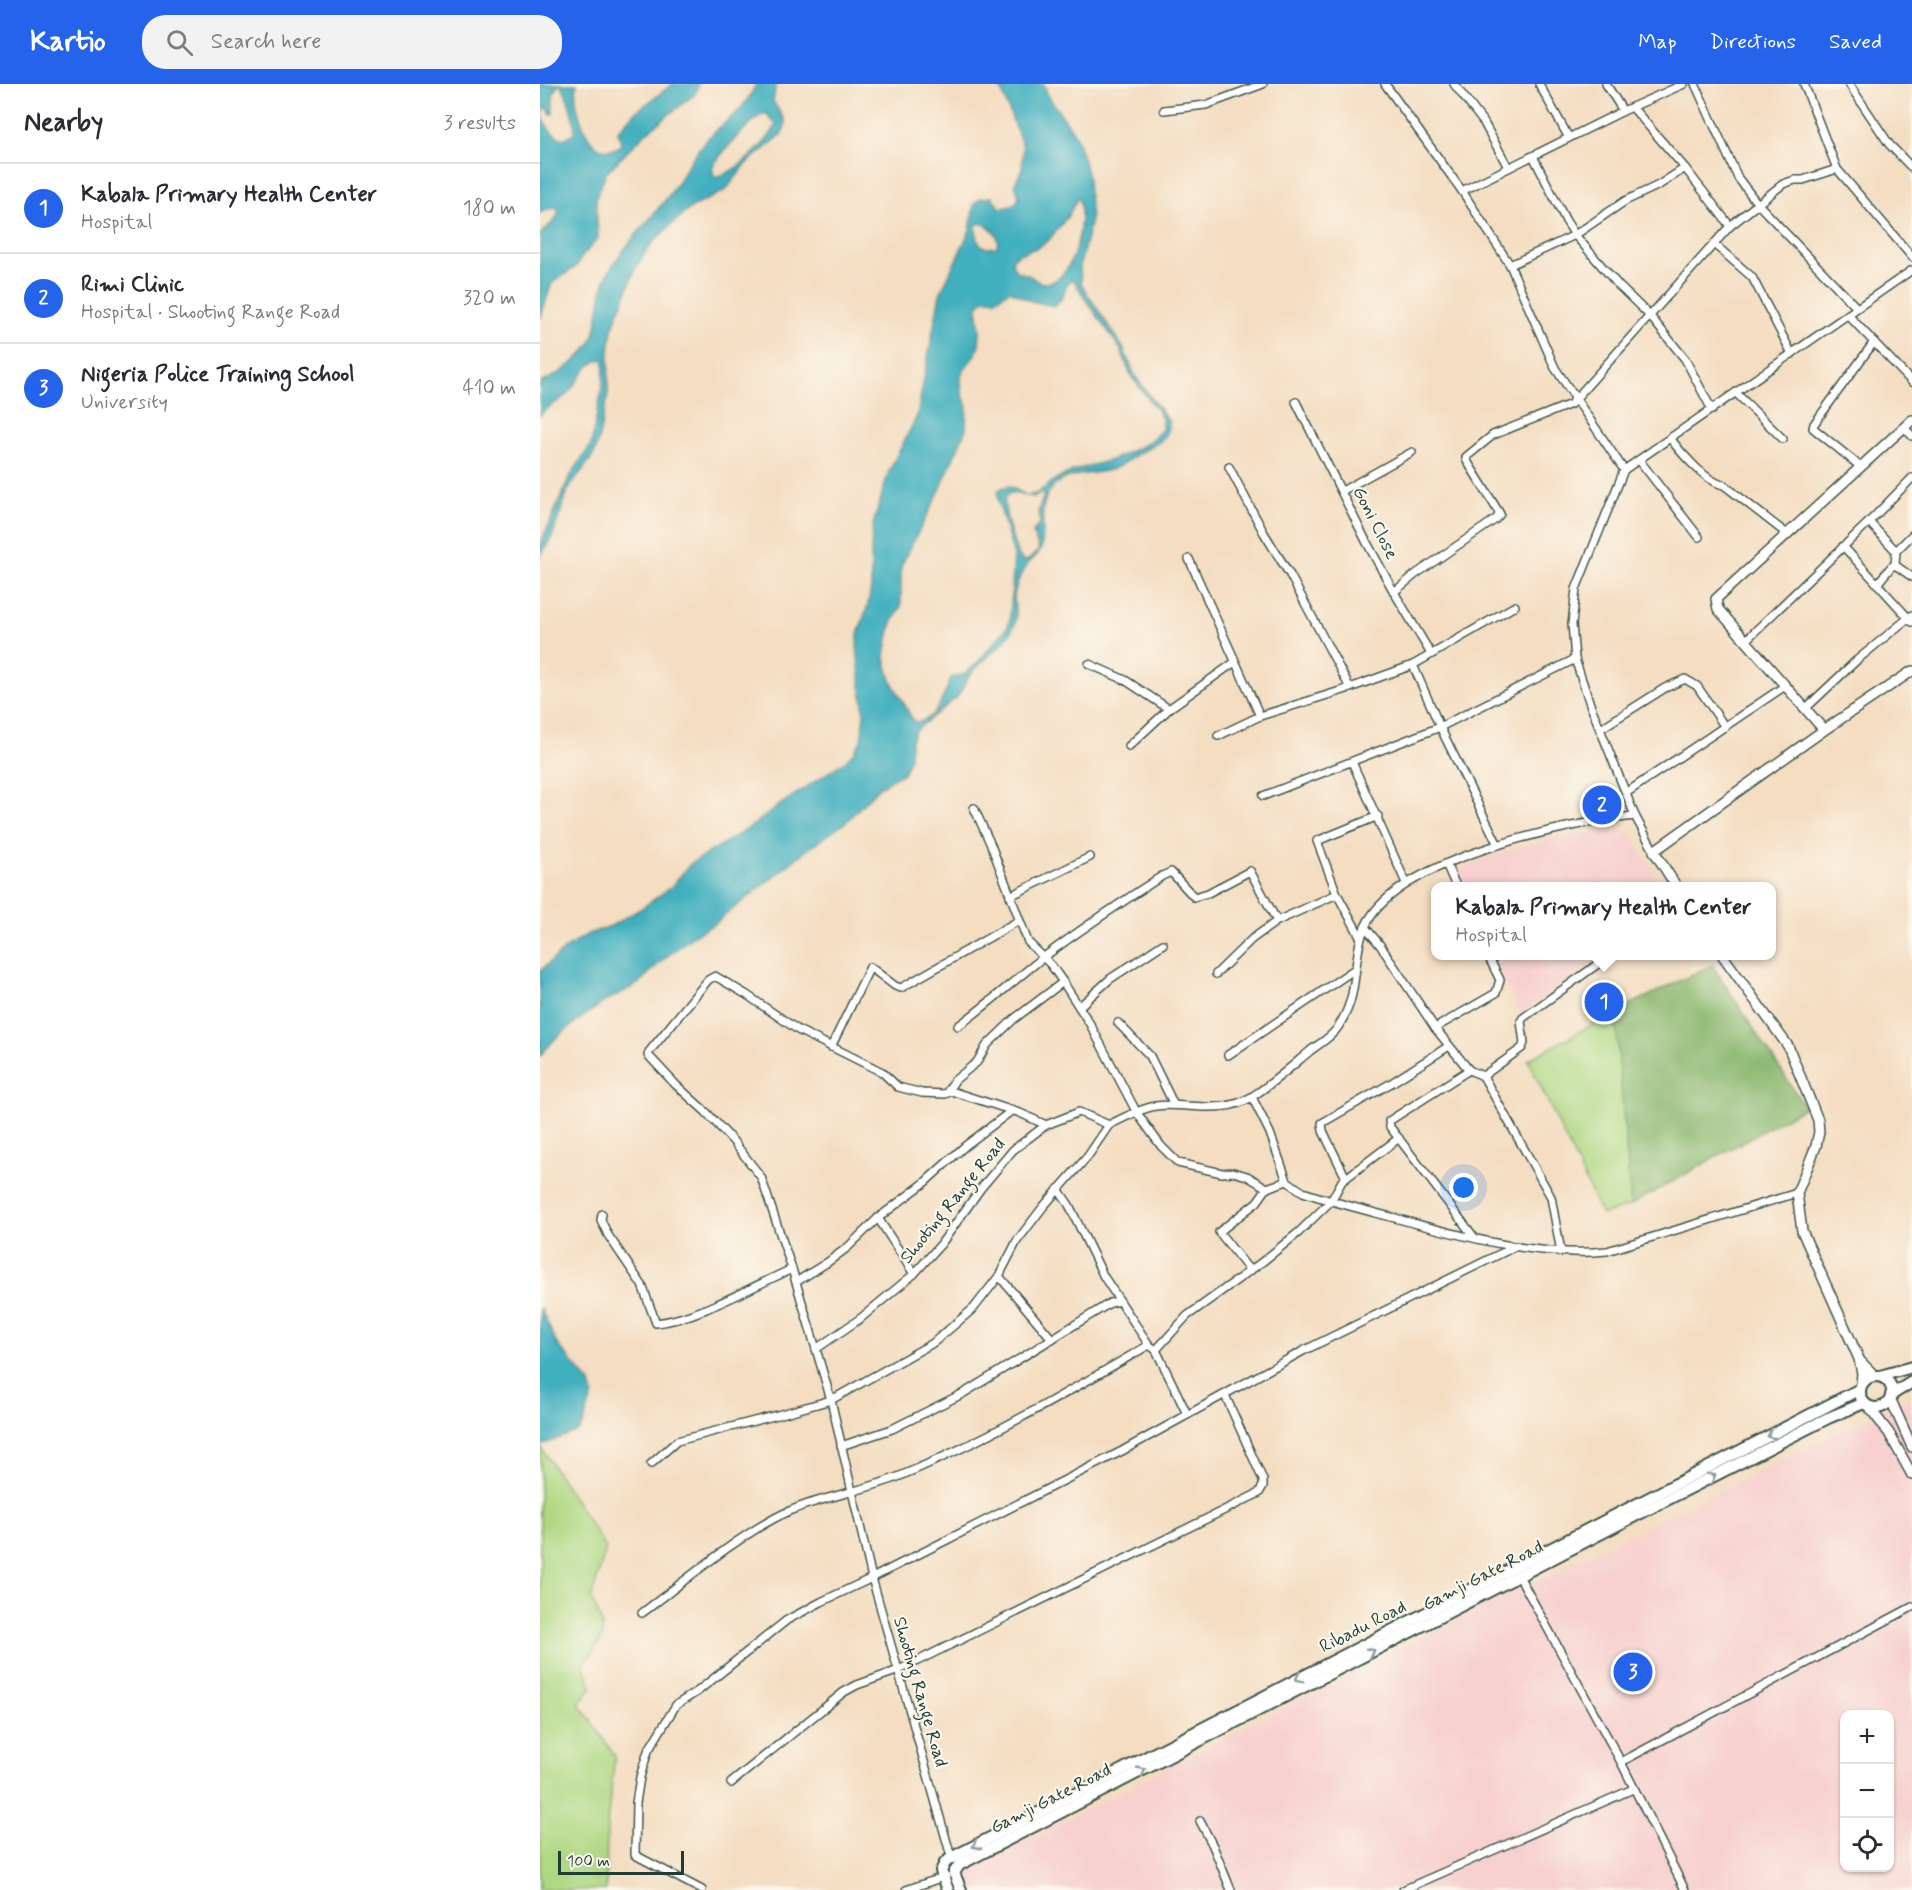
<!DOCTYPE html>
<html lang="en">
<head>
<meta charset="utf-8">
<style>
  :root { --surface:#fff; --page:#f2f2f3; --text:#2b2b33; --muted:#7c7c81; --line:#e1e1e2; --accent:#2563eb }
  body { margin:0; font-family:Mynerve,sans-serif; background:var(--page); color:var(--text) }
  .controls { position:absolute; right:18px; bottom:18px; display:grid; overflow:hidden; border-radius:12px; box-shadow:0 2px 4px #0004 }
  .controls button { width:54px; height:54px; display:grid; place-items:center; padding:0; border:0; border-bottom:2px solid var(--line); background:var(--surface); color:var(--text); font:30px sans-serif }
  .scale { position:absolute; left:18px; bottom:15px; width:126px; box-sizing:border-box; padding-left:6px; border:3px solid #1f3d34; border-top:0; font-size:16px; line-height:21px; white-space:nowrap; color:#1f3d34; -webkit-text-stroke:4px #fbf7ec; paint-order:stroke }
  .you { position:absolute; left:924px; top:1104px; width:21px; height:21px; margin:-15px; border:4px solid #fff; border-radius:50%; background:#1a73e8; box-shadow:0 0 0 9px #1a73e833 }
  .badge { display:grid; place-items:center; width:39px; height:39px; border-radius:50%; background:var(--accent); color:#fff; font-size:20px; font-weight:700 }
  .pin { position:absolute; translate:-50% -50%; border:3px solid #fff; box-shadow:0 2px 6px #0006 }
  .popup { position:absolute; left:891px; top:798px; width:345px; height:78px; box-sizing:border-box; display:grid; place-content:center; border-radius:12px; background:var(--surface); filter:drop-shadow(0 2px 4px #0005); font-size:20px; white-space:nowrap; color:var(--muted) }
  .popup b { font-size:22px; color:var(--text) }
  .popup::after { content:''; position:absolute; left:50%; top:100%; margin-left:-12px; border:12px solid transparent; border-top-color:var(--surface) }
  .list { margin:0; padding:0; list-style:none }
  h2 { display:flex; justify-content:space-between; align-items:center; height:78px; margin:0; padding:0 24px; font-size:26px }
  h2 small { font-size:20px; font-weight:400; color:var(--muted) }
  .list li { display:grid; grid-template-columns:39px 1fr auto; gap:18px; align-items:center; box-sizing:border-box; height:90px; padding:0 24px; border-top:2px solid var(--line) }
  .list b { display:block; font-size:22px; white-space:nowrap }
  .list p { margin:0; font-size:20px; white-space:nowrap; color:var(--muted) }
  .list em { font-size:20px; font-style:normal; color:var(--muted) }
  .icon { flex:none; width:33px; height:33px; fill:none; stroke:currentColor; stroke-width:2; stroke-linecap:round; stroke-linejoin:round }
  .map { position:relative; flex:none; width:1372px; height:1806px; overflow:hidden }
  header { display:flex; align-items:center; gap:36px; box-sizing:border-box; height:84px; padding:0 30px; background:var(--accent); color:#fff }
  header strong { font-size:28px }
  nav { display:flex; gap:33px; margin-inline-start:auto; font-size:21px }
  .search { width:420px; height:54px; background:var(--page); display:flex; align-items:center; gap:15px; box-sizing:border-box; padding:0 21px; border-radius:24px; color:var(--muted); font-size:22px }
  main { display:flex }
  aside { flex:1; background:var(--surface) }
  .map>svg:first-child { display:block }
</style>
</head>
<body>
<header>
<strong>Kartio</strong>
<div class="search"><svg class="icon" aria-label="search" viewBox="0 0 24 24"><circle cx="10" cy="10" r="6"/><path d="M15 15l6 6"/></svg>Search here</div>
<nav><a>Map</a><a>Directions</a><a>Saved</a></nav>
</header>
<main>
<aside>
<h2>Nearby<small>3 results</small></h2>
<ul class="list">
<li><span class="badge">1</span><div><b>Kabala Primary Health Center</b><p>Hospital</p></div><em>180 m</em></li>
<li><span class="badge">2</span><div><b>Rimi Clinic</b><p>Hospital · Shooting Range Road</p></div><em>320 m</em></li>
<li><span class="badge">3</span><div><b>Nigeria Police Training School</b><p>University</p></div><em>410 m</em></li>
</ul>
</aside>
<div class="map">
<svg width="1372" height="1806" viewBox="0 0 1372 1806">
  <rect width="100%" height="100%" fill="#fbf7ec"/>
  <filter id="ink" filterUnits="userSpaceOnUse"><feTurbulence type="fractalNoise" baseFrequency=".0167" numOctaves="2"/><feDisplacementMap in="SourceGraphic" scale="12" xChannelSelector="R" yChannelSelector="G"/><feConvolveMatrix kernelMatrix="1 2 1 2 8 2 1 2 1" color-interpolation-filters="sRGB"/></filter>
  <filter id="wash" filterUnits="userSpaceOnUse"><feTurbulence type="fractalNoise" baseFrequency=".008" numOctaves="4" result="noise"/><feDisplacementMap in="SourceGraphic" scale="24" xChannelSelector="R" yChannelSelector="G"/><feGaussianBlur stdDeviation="1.35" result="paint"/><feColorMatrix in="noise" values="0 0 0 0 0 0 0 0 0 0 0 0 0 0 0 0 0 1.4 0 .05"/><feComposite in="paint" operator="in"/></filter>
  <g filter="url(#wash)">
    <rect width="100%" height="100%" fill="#f4ddc1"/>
    <g fill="#f7d0cf" fill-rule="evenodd">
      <polygon points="1089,747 1122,802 922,802 916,787 965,767 1030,750"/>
      <polygon points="951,872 1062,872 981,930"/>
      <path d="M1372,1313v493h-943l-8,-16 475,-245zM1304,1630h46v154h-46z"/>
    </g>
    <g fill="#afd882" stroke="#678a5b" stroke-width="1.5">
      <polygon points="1075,928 1091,1121 1062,1131 988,976"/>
      <path d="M0,1362l66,102 -15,51c18,35 15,36 -8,66l9,21 -13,18 36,52 -8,68 -1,66h-66z"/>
    </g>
    <polygon fill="#8bb870" stroke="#557a52" stroke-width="1.5" points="1172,881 1265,1023 1091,1121 1075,928"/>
    <g fill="#41afbe" stroke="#307679" stroke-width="1.5" fill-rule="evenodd">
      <path d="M0,0h37c-5,16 6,51 19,62 7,5 16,4 23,1l2,-3 -3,-13 15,-17 40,-30h26l-4,10 -48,38 -41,41 -10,25 2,40 -17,20 -5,9 -24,16 -12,36v-85l15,-14 4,-9 -3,-4 -16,6zM18,1h3c5,5 16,41 13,48l-10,6c-12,-3 -20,-15 -22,-27l4,-6 5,8h2v-19z"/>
      <path d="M216,0h20l-3,17 12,20v5l-4,9 -34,28 -22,28 -33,16 -20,17 -20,19 -16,24 -24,63 -3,22 -1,42 -10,48 -4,12 -26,36 -16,47 -12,19v-11l29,-67 22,-33 12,-61 1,-23 -3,-2c-17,6 -22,23 -34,35 -8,9 -19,11 -27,21v-32c19,-8 50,-29 55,-51 5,-20 4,-43 15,-62 17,-29 43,-52 62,-79 11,-15 18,-32 30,-46 21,-25 39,-28 54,-61zM226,29l10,12c-8,17 -43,52 -62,51l-2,-8c6,-12 44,-54 54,-55z"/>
      <path d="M459,0h45l4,12 27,38 9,26 4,19 3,41 -11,45 1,19 43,65 11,27 34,46c3,18 -21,26 -33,33 -8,5 -14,11 -23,14 -18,6 -43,3 -57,15 -19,15 -11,41 -14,61 -2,10 -10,13 -16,21 -5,7 -9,17 -11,25 -3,11 3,22 0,32 -5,19 -33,36 -45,52 -6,7 -7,16 -14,23l-42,34 -3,9 -1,17 -7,15 -24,14 -34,36 -34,24 -97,77 -18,10 -31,24 -27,26 -34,18 -28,20 -21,17 -15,17v-85l26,-23 22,-14 23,-8 31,-18 30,-22 18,-22 59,-36 32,-24 64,-43 9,-9 7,-11 3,-27 -7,-66 1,-14 10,-29 3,-17v-40l2,-23 16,-54 28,-55 23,-122 30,-64 4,-26 7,-6 11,-1 7,10c7,2 17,-2 20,-9l-4,-15 7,-14 1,-22zM538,113c9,20 -3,79 -27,85 -11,4 -16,-4 -25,-8 -3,-1 -7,-1 -10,-3l-3,-5 -1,-6 7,-6 20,-7 10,-7 19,-24zM440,139c10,3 18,9 18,20l-2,4 -9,1 -8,-4 -4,-18zM531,195l4,3 11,18 34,48 11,28 27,35 4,8v11l-16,14 -32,15 -41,12 -17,8 -20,15 -10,1 -17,-9 -7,2 -4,3v9l16,56 -4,62 -2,8 -29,35 -14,13 -14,4c-7,16 -14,45 -37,44l-23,-42 -6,-21 1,-10 5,-24 10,-19v-40l38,-74 27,-63 1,-23 -5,-13 -1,-12 1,-9 13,-17 4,-10 1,-15 -3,-22 7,-9h13l13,-9 21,11 22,5c12,-6 10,-18 18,-27zM502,408l2,2 -6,18 2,11 -7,9 6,18 -10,10 -6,1c-9,-10 -20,-51 -18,-64l5,-4 24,4z"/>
      <polygon points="0,1223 17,1260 50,1299 53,1310 43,1340 38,1347 0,1362"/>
    </g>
  </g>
  <g filter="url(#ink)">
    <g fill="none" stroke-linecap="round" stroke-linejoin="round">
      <g stroke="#3f5549" stroke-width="10">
        <g id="street">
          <polyline points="845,0 922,107 970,181 1015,284 1084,386"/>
          <polyline points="914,0 944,39 968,83"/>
          <polyline points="999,0 1029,54"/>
          <polyline points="1066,0 1083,27"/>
          <polyline points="1155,0 1198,94 1217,119 1316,223"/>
          <polyline points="1264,0 1297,85 1372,173"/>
          <polyline points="1309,0 1349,60 1372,84"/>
          <polyline points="1092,23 1145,84 1190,142"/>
          <polyline points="624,26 666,21 723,0"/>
          <polyline points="993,72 1026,137 1035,151 1079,202 1110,232 1145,275 1172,326"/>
          <polyline points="922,107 1083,27 1144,0"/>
          <polyline points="1174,160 1212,193 1252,270"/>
          <polyline points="970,181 1035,151 1085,117 1119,101 1145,84"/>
          <polyline points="1308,231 1372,298"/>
          <polyline points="1196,309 1243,355"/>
          <polyline points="756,318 826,457 854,508 891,570"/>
          <polyline points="1364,343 1372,352"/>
          <path d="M1130,354c11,15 36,44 54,47l63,49"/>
          <polyline points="1099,376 1159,453"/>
          <polyline points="689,383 724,449 750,491 810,604"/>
          <polyline points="1321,383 1273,344 1274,340 1334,258"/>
          <polyline points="802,407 872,368"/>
          <polyline points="1329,438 1356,467 1355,481"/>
          <polyline points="1303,462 1372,538"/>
          <polyline points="1356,467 1372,451"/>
          <polyline points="649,475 720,632"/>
          <polyline points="1337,500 1351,483 1355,481 1372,493"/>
          <polyline points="854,508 876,490 956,435 960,430 927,377 926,373 953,351 1031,320 1190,142 1243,100 1255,96 1263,96 1297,85"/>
          <polyline points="1206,556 1329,438 1372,394"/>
          <polyline points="549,580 585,596 629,625"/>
          <polyline points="873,581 900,643 958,761"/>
          <polyline points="1265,625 1317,576 1372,531"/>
          <polyline points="1060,645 1125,604 1145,595 1157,602 1185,643"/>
          <polyline points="678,652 720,632 810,604 873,581 975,522"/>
          <polyline points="589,662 630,624 695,578"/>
          <polyline points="812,678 866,799"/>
          <polyline points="1086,709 1245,602"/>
          <polyline points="723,712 900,643 1035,575"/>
          <polyline points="434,724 451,761 488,858 511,881 523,898 550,940 597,1029 621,1062 638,1079 682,1089 693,1088 707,1092 727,1104 747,1097"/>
          <polyline points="1114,767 1095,732 1050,620 1035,575 1032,540 1036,505 1084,386 1372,186"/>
          <polyline points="906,780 916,802"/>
          <polyline points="470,812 550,773"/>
          <polyline points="825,843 840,861 895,944 929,986 943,992 1011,1113 1021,1168"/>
          <polyline points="821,854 797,810 777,757 838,732"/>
          <polyline points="676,890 712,855 737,837 797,810"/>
          <polyline points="539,923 570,895 623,860"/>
          <polyline points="578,939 610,972 634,1021"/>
          <path d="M418,942c30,-21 57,-47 86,-69 38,-29 78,-55 118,-81l9,-4 23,25 14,-4 42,-22 27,50"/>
          <polyline points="895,944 956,909 960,896 948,872"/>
          <polyline points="291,963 330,883 355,902 361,904 478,837"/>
          <polyline points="688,971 815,885"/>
          <polyline points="929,986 849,1037 850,1043 934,1153"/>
          <polyline points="943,992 982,964 984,959 981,937 983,934 1069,872"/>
          <polyline points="407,1008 415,996 437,978 447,961 474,935 523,898"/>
          <path d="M712,1013l18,36 17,48 16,11c29,10 58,17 88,25 67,18 146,41 216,34l190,-58"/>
          <polyline points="806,1094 783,1047 782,1039 853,998 909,962"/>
          <polyline points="518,1105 529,1121 564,1193 609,1261 616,1266 647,1330"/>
          <path d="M62,1130l-1,6 7,15 34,50 14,38c41,-4 97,-37 136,-54"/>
          <polyline points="338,1134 374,1190"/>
          <polyline points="710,1187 679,1148 717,1118 727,1104"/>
          <polyline points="459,1192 512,1255"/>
          <polyline points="256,1198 288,1178 308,1163 338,1134 383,1100 425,1062 470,1028"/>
          <polyline points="276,1265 252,1185 221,1093 193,1057 166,1028 136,1001 108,971 109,968 168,896 175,892 207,911 258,946 342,988 358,1003 382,1009 405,1010 411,1007 480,1029 506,1041"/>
          <polyline points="616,1266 647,1232 722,1178 758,1149 791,1117 802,1097 859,1054"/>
          <polyline points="301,1362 352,1345 424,1309 570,1219 580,1217"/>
          <polyline points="111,1380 137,1357 245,1329 291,1316 393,1259 434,1224 459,1192 477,1157 503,1123 548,1072 569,1041"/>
          <polyline points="979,1492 1081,1678 1145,1806"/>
          <path d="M102,1529c42,-31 88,-71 133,-95 39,-21 85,-25 125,-42 87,-36 168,-84 249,-131"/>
          <polyline points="1081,1678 1372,1523"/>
          <polyline points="191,1699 304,1608 317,1601 359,1586 719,1409 723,1402 723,1396 685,1311"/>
          <polyline points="660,1737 673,1762 691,1806"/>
          <path d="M412,1776l-80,-282 -41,-178 -15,-51 45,-31 53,-44 27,-30 40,-56 32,-38 33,-25 33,-13 30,13c14,-7 31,-16 46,-19 33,-4 68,10 98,-10 20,-13 39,-30 57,-45 9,-7 22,-14 28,-24 6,-9 12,-23 14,-33 6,-27 3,-56 20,-79 41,-58 194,-92 263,-99"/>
          <polyline points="162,1806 95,1771 96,1719 100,1693 108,1667 136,1621 158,1607 247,1536 281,1518 332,1494 582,1367 763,1267 976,1162"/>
          <polyline points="366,1806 406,1792"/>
          <polyline points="863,1806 1093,1705"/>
        </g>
      </g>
      <g stroke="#3f5549" stroke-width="12">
        <g id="secondary">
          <polyline points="1284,646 1178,525 1176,515 1372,336"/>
          <polyline points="1136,802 1114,767 1284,646 1372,587"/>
          <polyline points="1183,872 1248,962 1278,1036 1279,1048 1276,1062 1257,1109 1262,1147 1319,1275 1322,1289 1321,1300"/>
          <polyline points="1320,1277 1335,1292"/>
          <polyline points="1350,1314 1372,1363"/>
          <polyline points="1329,1323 1349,1349 1372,1391"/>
        </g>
      </g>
      <g stroke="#3f5549" stroke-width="14">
        <g id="primary">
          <polyline points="1340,1292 1372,1283"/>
          <circle cx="1336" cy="1308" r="16"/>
          <polyline points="1351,1311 1372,1298"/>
          <polyline points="408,1806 401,1787 405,1779 411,1774 1320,1305"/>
          <polyline points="421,1806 414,1789 419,1781 1087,1436 1288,1334 1324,1319"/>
        </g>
      </g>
      <use href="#street" stroke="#fff" stroke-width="7"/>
      <use href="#secondary" stroke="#fff" stroke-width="9"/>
      <use href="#primary" stroke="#fff" stroke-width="10"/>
    </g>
    <defs><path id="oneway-chevron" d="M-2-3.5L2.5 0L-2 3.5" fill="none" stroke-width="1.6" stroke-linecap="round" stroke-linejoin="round" transform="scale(1.5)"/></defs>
    <g stroke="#8f9e9a">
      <use href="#oneway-chevron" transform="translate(1231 1351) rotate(153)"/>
      <use href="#oneway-chevron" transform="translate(1172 1393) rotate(-27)"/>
      <use href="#oneway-chevron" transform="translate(831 1568) rotate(-27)"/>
      <use href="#oneway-chevron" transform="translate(759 1594) rotate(153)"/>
      <use href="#oneway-chevron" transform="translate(602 1687) rotate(-27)"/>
      <use href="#oneway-chevron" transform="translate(436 1761) rotate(153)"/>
    </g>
  </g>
  <g text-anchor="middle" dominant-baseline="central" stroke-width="4.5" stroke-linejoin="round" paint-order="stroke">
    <g font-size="18" fill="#1f3d34" stroke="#fbf7ec">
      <text transform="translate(835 439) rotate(63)">Goni Close</text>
      <text transform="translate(413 1117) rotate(-51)">Shooting Range Road</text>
      <text transform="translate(943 1492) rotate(-27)">Gamji Gate Road</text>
      <text transform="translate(823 1543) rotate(-27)">Ribadu Road</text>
      <text transform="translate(380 1608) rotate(74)">Shooting Range Road</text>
      <text transform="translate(511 1715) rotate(-27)">Gamji Gate Road</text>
    </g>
  </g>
</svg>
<div class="controls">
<button>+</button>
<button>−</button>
<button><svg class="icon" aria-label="locate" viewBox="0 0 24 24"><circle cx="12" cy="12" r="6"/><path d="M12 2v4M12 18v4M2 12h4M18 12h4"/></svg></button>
</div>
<div class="scale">100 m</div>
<div class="you"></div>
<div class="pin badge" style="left:1064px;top:918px">1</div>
<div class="popup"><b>Kabala Primary Health Center</b>Hospital</div>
<div class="pin badge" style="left:1062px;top:721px">2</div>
<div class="pin badge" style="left:1093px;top:1588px">3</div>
</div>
</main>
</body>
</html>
